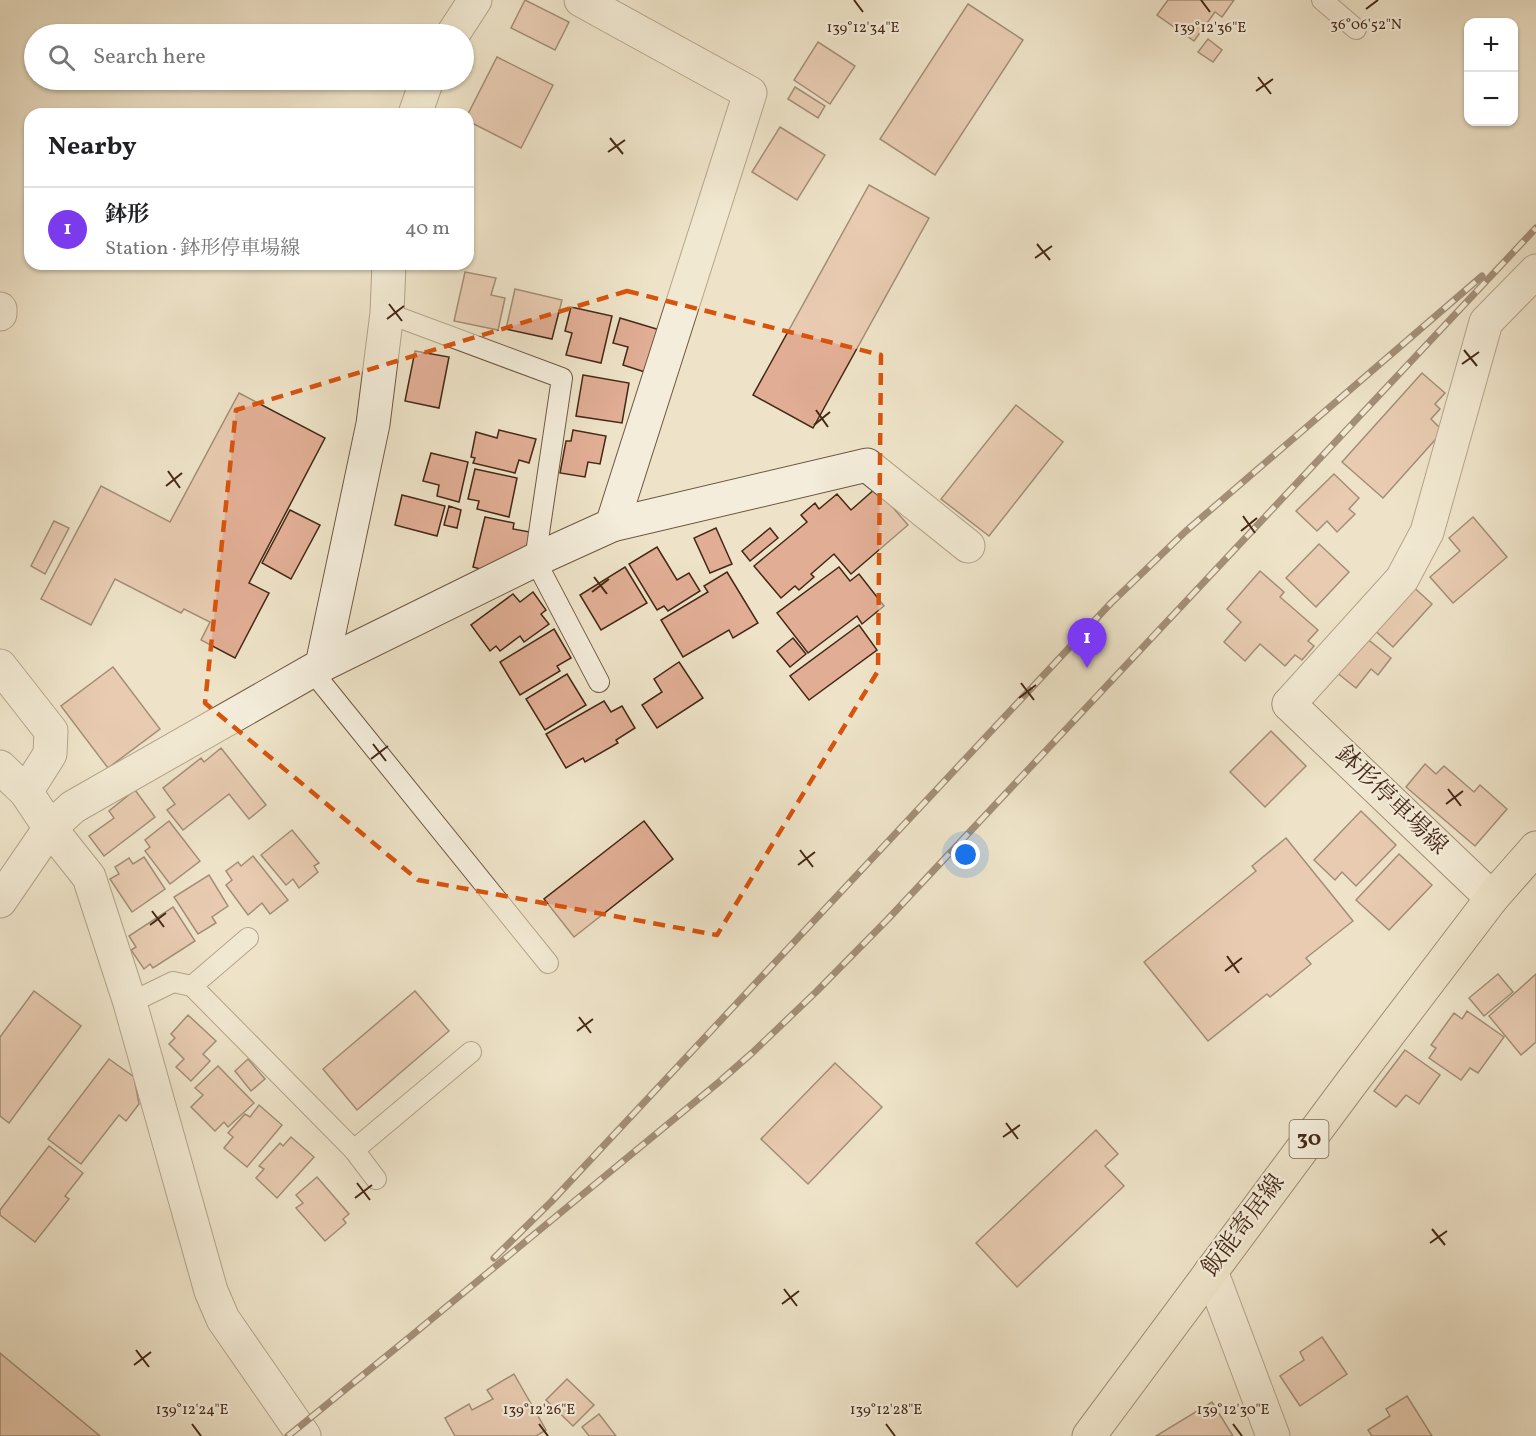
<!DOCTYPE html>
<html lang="en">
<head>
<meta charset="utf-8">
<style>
  :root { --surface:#fff; --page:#f2f2f2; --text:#202124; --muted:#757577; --line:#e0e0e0; --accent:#7c3aed }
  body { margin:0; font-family:Vollkorn,"Noto Serif JP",serif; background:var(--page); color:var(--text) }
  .controls { position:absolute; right:18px; top:18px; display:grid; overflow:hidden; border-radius:12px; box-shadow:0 2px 4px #0004 }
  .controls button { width:54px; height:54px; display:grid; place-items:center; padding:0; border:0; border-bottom:2px solid var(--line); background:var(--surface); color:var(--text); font:30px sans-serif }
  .you { position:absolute; left:966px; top:855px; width:21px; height:21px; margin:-15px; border:4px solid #fff; border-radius:50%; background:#1a73e8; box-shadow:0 0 0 9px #1a73e833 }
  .badge { display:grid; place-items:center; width:39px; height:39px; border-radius:50%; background:var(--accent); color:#fff; font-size:20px; font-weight:700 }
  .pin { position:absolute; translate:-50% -50px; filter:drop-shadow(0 2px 3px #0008) }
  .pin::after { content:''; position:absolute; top:32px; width:21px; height:18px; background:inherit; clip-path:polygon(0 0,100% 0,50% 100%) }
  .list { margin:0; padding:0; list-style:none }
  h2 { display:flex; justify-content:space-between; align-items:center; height:78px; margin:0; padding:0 24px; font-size:26px }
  h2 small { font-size:20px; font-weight:400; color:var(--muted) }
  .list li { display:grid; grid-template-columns:39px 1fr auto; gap:18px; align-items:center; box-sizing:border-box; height:84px; padding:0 24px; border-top:2px solid var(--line) }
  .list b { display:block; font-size:22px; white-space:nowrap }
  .list p { margin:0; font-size:20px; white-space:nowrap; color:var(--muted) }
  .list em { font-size:20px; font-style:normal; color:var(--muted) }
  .icon { flex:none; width:33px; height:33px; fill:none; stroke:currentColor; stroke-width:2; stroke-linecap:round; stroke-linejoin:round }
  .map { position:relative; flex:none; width:1536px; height:1436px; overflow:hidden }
  .search { position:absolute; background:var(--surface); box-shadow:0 2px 4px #0004; left:24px; top:24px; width:450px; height:66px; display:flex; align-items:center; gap:15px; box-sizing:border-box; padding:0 21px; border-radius:33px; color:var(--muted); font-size:22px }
  .panel { position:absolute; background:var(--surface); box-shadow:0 2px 4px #0004; left:24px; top:108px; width:450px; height:162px; border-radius:18px }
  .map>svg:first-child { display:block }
</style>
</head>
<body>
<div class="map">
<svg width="1536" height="1436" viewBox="0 0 1536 1436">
  <rect width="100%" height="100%" fill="#eee3c8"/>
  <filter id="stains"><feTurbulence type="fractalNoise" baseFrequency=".00333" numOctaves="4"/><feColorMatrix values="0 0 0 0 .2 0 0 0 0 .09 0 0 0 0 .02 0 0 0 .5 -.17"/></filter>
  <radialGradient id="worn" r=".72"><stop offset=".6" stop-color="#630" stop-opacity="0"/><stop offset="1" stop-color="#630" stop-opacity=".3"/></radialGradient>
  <g fill="#e1ae95" stroke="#452815" stroke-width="1.5">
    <polygon points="525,0 569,22 555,50 511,28"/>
    <polygon points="1168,0 1234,0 1222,17 1215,12 1194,41 1157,15"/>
    <polygon points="968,4 1023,40 935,175 880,139"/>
    <polygon points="1208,39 1222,50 1213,62 1198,52"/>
    <polygon points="818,42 855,66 830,104 794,80"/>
    <polygon points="497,57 553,85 521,148 468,121 468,114"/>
    <polygon points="795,87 825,106 818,118 788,99"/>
    <polygon points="780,127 825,155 797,200 752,172"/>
    <polygon points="869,185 929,218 813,428 753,395"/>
    <polygon points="465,272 496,278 491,295 505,298 498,330 454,321"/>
    <polygon points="515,289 562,300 552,339 506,329"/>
    <polygon points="571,307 612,316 601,363 566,355 572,333 565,331"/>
    <polygon points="620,318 660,330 648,373 623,365 628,347 613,343"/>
    <polygon points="415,351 449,357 439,408 405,401"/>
    <polygon points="1422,373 1445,393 1435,404 1440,409 1431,419 1443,431 1383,498 1342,462"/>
    <polygon points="583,375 629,383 622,423 576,416"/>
    <polygon points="239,393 325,438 249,583 269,593 235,658 201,640 210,622 184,609 181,613 115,579 91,625 41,599 101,486 170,522"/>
    <polygon points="1016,405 1063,442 989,536 941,499"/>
    <polygon points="499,430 536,439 529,463 519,460 515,473 473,463 475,458 471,457 476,432 497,438"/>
    <polygon points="573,430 606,436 600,464 588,462 585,477 560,473 566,441 571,441"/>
    <polygon points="431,453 468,462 459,502 437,496 439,485 423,481"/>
    <polygon points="475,469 517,478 509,517 477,509 479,501 468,499"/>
    <polygon points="1334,474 1359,498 1349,509 1355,514 1337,532 1327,521 1317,531 1296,511"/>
    <polygon points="876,488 908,525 851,574 834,554 811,574 814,577 799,590 795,586 781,598 754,566 807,522 801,515 815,503 819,509 837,494 851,510"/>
    <polygon points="402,495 445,506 437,536 395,525"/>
    <polygon points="449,506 461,510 457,528 444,525"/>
    <polygon points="290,510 320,525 291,579 262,563"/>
    <polygon points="485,517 514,523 513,529 530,532 524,560 495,573 473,567"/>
    <polygon points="1473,517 1507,557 1453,603 1430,577 1460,551 1449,538"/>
    <polygon points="54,521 69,528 45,574 31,566"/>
    <polygon points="716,528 732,564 710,573 694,538"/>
    <polygon points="770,528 778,538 750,561 742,551"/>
    <polygon points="1319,544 1349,572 1316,607 1286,578"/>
    <polygon points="657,547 677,580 689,573 700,591 668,611 664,606 657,610 629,564"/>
    <polygon points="625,567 647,603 601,630 580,595"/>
    <polygon points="839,567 850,581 859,574 884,606 862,624 857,616 808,653 777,613"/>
    <polygon points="1260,571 1284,592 1280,597 1318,630 1308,641 1314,646 1302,660 1295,655 1285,666 1260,644 1245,661 1224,642 1241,622 1227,609"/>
    <polygon points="727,572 758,623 733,638 729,630 683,657 661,620 708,592 704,586"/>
    <polygon points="1408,582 1432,604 1393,647 1370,626"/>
    <polygon points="533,592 546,610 541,614 549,624 524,642 520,636 500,651 496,646 490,651 471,625 513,594 520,602"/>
    <polygon points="859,625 877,650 809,700 790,676"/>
    <polygon points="554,629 571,658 557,666 560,671 520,695 500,662"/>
    <polygon points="1365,637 1391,658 1378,675 1371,669 1356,688 1336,672"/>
    <polygon points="793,638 806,654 790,667 777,651"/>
    <polygon points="679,662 703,698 657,728 642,705 662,692 654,679"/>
    <polygon points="113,667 160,729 108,768 61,706"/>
    <polygon points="567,674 586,705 545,730 526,699"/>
    <polygon points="604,701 611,712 622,706 635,728 616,740 618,743 585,762 583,758 566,768 546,734"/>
    <polygon points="1271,731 1306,766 1265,807 1230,772"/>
    <polygon points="221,748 266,805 249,819 229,794 183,830 167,810 175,804 163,788 201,758 204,762"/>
    <polygon points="1425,764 1436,774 1444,766 1474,792 1480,785 1507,809 1475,846 1406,787"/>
    <polygon points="135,790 155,817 104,856 89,836 114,818 109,811"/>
    <polygon points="1361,811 1396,845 1356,886 1342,872 1335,880 1314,860"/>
    <polygon points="169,821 200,861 170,884 145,851 150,847 145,840"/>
    <polygon points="644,821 673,859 574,937 544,899"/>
    <polygon points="292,830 319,863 314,866 318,872 299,888 293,879 286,885 261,855"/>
    <polygon points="1286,838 1353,921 1306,958 1311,964 1270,997 1267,994 1208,1041 1144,962 1256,871 1252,866"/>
    <polygon points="1399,854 1432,885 1389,930 1356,900"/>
    <polygon points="253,856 288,900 270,914 262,903 248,915 226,885 232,880 226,871 238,862 241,866"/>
    <polygon points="144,857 165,889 132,912 110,879 119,874 115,867 129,858 133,864"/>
    <polygon points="209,875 228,906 212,917 216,923 198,934 174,897"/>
    <polygon points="173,907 195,941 153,968 150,964 144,969 131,950 136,947 129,936"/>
    <polygon points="1498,974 1513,992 1484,1016 1469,998"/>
    <polygon points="1536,974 1536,1042 1521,1055 1489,1016"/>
    <polygon points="34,991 81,1026 9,1123 0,1116 0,1037"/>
    <polygon points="415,991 449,1031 357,1110 323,1069"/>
    <polygon points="1467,1011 1504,1037 1478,1073 1470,1068 1461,1080 1429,1058 1436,1048 1431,1045 1454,1013 1462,1019"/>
    <polygon points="188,1015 216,1041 203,1054 210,1061 191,1081 176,1067 184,1059 169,1044 175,1038 171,1034"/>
    <polygon points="1405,1050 1440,1075 1419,1104 1406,1095 1396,1107 1374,1091"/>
    <polygon points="109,1059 134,1077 139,1104 126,1121 119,1115 81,1164 48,1139"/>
    <polygon points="248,1059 265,1079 251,1091 235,1071"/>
    <polygon points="835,1063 882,1107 808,1184 761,1139"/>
    <polygon points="218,1066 254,1103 228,1127 224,1122 215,1131 191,1107 203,1095 195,1088"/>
    <polygon points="259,1105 282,1125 247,1167 224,1148 233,1137 228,1133 245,1114 250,1117"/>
    <polygon points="1096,1130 1118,1154 1105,1166 1124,1186 1017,1287 976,1243"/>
    <polygon points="291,1137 314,1157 277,1198 256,1178 264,1169 259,1166 280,1143 283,1146"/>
    <polygon points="49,1146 83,1173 65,1196 69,1199 35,1242 0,1215 0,1210"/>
    <polygon points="317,1177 349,1214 343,1219 346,1223 325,1241 296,1208 303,1203 296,1195"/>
    <polygon points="1322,1337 1347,1374 1300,1406 1280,1376 1304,1360 1300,1352"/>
    <polygon points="0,1353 100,1436 0,1436"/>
    <polygon points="514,1374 546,1430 536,1436 455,1436 445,1418 469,1404 472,1410 493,1399 487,1390"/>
    <polygon points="567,1379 594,1405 573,1426 546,1400"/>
    <polygon points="1407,1396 1432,1436 1372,1436 1368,1430 1390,1416 1386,1409"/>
    <polygon points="1212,1402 1233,1436 1156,1436"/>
    <polygon points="599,1414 616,1436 589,1436 582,1427"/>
  </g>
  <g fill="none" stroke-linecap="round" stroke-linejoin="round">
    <g stroke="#6f5742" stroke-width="22">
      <g id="service">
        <polyline points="1322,0 1356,29"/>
        <polyline points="387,313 562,378 535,560 599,682"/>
        <polyline points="312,671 548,963"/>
        <polyline points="192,986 248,938"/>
        <polyline points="130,1003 173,982 192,986 354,1150 376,1179"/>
        <polyline points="354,1150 471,1052"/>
      </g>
    </g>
    <g stroke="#6f5742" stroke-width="35">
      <g id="minor">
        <polyline points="453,34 475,0"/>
        <polyline points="415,114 427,80"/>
        <polyline points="0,309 0,314"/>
        <polyline points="612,525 867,465 968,546"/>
        <polyline points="322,665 535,560 612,525 750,93 581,0"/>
        <polyline points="0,666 51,731 50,754 26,792"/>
        <polyline points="1289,704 1402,579 1427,532 1486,322 1536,271"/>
        <polyline points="0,767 26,792 50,828 89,877 130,1003 211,1291 223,1319 304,1436"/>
        <polyline points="0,901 50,828 73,807 322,665 373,424 387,313 389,264"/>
        <polyline points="1211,1271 1273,1436"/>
      </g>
    </g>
    <g stroke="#452815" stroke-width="35">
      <polyline id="secondary" points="1289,704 1492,898"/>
    </g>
    <g stroke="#452815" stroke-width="35">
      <polyline id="primary" points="1089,1436 1352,1082 1492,898 1536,848"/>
    </g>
    <use href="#service" stroke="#f4eddb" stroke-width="20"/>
    <use href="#minor" stroke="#f4eddb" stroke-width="33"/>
    <use href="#secondary" stroke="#f4eddb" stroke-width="33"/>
    <use href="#primary" stroke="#eee3c8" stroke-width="33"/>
    <g stroke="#452815" stroke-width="7">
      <g id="rail">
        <polyline points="494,1258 551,1202 1111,603 1186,531 1482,276"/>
        <polyline points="288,1436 411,1336 719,1082 752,1053 816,992 888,919 1536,228"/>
      </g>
    </g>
    <use href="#rail" stroke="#f4eddb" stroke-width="4.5" stroke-dasharray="14" stroke-linecap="butt"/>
  </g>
  <path d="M0 0H1536V1436H0ZM627,291l254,64 -3,316 -161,264 -299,-55 -213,-177 31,-293z" fill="#eee3c8" fill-opacity=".55" fill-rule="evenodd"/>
  <path fill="none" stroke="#d8540d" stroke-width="4.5" stroke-dasharray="12 8" stroke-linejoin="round" d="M627,291l254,64 -3,316 -161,264 -299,-55 -213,-177 31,-293z"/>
  <path fill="none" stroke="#452815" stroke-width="2" d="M854,0l9,12M1201,0l9,12M1366,9l12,-9M1258,77l13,17M1256,91l17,-12M610,138l13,16M608,152l17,-12M1037,244l13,16M1035,258l17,-12M389,304l13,17M387,319l17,-13M1464,350l13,16M1462,364l17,-12M816,410l12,17M814,425l16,-13M168,471l12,17M166,486l16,-13M1243,516l12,17M1241,531l16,-13M594,577l13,17M592,592l17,-13M1021,683l13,17M1019,698l17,-13M373,744l13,17M371,759l17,-13M1448,789l13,17M1446,804l17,-13M800,850l13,17M798,865l17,-13M152,911l12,16M150,925l16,-12M1227,956l12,17M1225,971l17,-13M579,1017l12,16M577,1031l16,-12M1006,1123l12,16M1003,1137l17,-12M357,1183l13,17M355,1198l17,-13M1432,1229l13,16M1430,1243l17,-12M784,1289l13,17M782,1304l17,-13M136,1350l13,17M134,1365l17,-13M192,1424l9,12M539,1424l9,12M886,1424l9,12M1233,1424l9,12"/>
  <g text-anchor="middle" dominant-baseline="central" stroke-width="4.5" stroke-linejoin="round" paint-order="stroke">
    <rect fill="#f4eddb" stroke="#7a6350" stroke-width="1.5" x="1289.5" y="1120" width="39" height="38" rx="4.5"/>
    <g font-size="22" font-weight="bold" fill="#452815">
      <text x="1309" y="1139">30</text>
    </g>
    <g font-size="24" fill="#452815" stroke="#f4eddb">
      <text transform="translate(1391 801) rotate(44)">鉢形停車場線</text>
      <text transform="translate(1244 1226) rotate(-53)">飯能寄居線</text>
    </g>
  </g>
  <g font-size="15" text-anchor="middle" fill="#452815" stroke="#f4eddb" stroke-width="4.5" stroke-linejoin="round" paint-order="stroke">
    <text x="1366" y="29">36°06'52"N</text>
    <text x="863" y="32">139°12'34"E</text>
    <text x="1210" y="32">139°12'36"E</text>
    <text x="192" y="1414">139°12'24"E</text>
    <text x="539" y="1414">139°12'26"E</text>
    <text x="886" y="1414">139°12'28"E</text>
    <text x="1233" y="1414">139°12'30"E</text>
  </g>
  <rect width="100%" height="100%" filter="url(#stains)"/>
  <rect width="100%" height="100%" fill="url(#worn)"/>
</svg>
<div class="controls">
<button>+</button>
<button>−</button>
</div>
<div class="you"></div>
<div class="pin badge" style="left:1087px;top:668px">1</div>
<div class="search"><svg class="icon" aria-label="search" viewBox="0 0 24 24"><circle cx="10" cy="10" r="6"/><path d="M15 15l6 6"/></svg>Search here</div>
<section class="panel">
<h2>Nearby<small></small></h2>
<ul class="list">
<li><span class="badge">1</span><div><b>鉢形</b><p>Station · 鉢形停車場線</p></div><em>40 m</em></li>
</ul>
</section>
</div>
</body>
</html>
